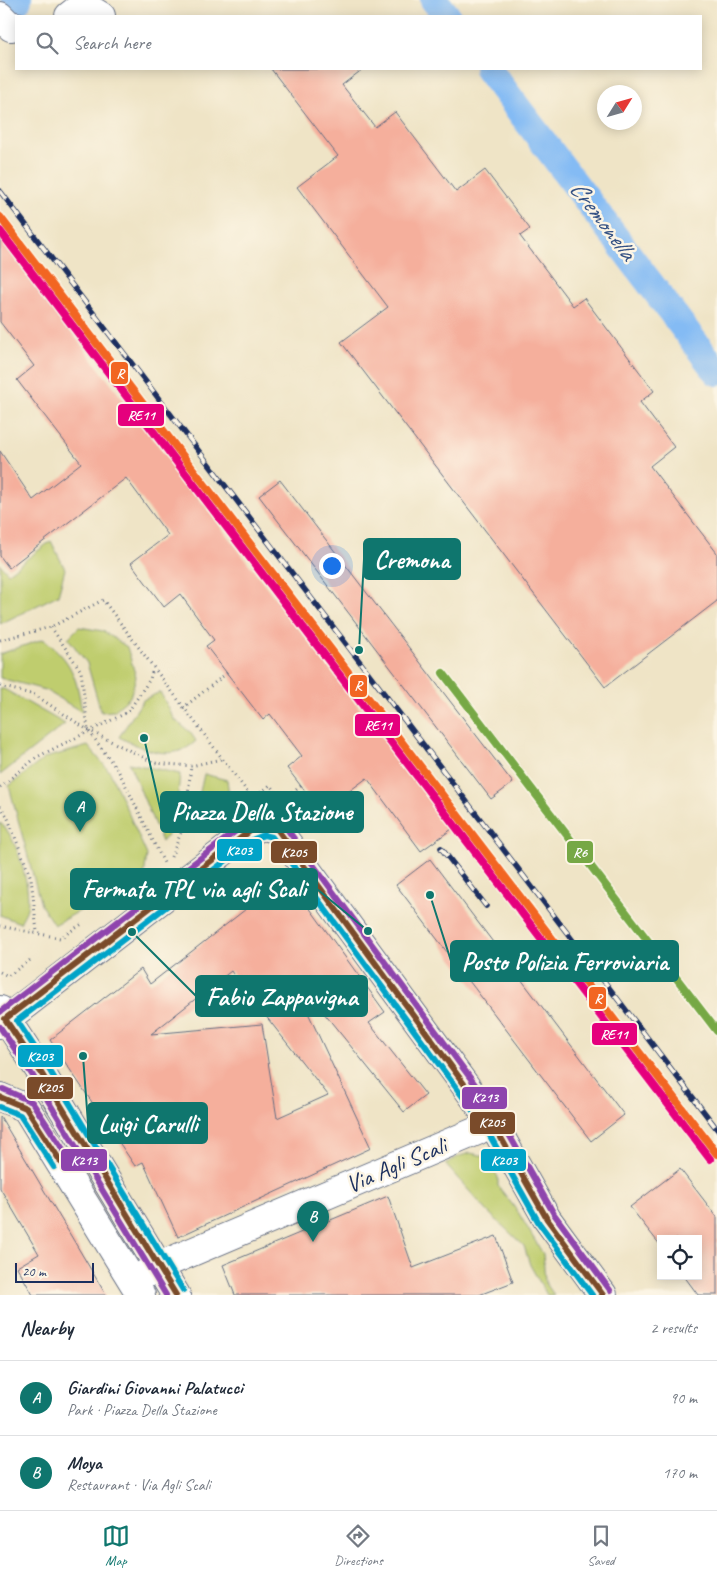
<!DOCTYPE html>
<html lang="en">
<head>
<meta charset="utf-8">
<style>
  :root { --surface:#fff; --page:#f2f2f3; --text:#1f2937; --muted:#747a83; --line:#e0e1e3; --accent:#0f766e }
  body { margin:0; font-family:Caveat,sans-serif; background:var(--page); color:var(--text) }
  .controls { position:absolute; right:15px; bottom:15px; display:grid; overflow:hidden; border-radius:0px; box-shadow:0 2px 12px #0003 }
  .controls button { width:45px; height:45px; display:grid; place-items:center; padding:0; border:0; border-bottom:1px solid var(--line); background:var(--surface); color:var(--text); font:25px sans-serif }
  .compass { position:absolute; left:597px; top:85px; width:45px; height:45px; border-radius:50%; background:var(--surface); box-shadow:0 2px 12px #0003; rotate:53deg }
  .scale { position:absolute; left:15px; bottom:12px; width:79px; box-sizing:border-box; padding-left:5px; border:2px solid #1b2f5e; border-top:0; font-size:14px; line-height:18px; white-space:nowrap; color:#1b2f5e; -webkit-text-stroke:4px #fcf5e5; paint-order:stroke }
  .you { position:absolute; left:331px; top:565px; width:18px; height:18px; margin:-12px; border:4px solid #fff; border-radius:50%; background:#1a73e8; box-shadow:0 0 0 8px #1a73e833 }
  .badge { display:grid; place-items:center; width:32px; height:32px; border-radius:50%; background:var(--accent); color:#fff; font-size:16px; font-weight:700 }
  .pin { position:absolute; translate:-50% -41px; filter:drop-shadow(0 1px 2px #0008) }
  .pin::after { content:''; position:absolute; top:26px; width:18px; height:15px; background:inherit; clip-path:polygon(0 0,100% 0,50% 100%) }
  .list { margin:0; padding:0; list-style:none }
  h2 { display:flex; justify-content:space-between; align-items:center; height:65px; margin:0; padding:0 20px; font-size:21px }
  h2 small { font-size:16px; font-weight:400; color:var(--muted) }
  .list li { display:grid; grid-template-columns:32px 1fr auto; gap:15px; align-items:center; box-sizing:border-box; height:75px; padding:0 20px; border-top:1px solid var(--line) }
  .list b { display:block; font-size:19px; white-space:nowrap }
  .list p { margin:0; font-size:16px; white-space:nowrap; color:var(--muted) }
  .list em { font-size:16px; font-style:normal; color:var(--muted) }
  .icon { flex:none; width:28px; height:28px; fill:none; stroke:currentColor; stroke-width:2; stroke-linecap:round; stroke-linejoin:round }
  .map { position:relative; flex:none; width:717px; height:1295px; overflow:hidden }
  .search { position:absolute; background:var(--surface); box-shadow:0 2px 12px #0003; left:15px; right:15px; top:15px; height:55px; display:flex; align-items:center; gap:12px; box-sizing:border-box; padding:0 18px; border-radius:0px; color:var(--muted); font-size:19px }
  .sheet { height:215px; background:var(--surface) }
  nav { display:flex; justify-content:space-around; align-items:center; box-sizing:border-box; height:70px; border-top:1px solid var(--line); background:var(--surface); font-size:14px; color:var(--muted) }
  nav a { display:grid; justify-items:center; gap:2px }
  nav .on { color:var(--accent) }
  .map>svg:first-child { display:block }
</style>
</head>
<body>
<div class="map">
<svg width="717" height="1295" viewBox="0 0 717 1295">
  <rect width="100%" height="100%" fill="#fcf5e5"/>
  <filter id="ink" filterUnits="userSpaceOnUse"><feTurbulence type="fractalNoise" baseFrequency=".02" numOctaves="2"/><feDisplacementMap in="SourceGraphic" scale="10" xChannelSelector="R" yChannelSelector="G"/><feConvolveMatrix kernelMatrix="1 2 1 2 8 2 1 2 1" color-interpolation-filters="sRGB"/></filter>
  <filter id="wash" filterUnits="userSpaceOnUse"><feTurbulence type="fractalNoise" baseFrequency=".0096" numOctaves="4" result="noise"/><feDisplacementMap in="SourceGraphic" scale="20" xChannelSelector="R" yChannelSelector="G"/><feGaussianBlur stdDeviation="1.12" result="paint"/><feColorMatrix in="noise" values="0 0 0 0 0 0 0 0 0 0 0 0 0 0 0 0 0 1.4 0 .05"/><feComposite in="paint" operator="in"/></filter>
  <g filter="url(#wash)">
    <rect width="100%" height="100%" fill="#efe4c6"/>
    <g fill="#bfcd6e" stroke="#6d7e66">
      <polygon points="51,541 65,569 58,595 0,624 0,564 8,573"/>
      <polygon points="79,627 103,631 127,647 136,677 130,697 114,711 101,712 87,663 68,638"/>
      <path d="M43,639c29,21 34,39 39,73l-37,-22 -45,-12v-24z"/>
      <polygon points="0,689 4,689 65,724 0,775"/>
      <path d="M160,692l15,28 15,12 6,9c-23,22 -52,9 -77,-4l24,-37z"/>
      <polygon points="88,746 110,772 147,855 144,876 54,925 41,905 9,786 45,758"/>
      <polygon points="129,763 180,774 175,825 162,842"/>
      <polygon points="204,774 227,780 230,801 199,820 195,814"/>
      <path d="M0,823c16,10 32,68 27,85 -1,5 -5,10 -7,15l-20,-8z"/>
      <polygon points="470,1153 485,1156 498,1177 498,1186 518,1212 543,1254 545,1282 554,1295 547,1295 530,1265 524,1246 488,1212 445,1164 460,1156"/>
    </g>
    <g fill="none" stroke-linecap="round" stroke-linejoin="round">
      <g stroke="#84bbf4" stroke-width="28">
        <polyline points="434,0 447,16"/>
        <polyline points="14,5 18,0"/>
        <polyline points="488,69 717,372"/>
      </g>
    </g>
    <g id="blocks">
      <g fill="#f5af9c" fill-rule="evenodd">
        <polygon points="271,69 363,69 342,85 375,127 395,112 456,192 485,170 530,229 520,236 573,306 584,298 654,391 640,402 674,447 650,466 717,553 717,601 605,687 341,342 388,307 297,187 338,156"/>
        <polygon points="0,239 452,829 421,851 367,778 321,812 287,768 302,756 270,714 263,720 206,646 214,640 180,594 164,607 131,563 168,535 126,478 9,568 0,556 0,451 33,500 81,463 17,380 34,366 0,322"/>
        <polygon points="280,480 513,783 491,799 259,496"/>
        <polygon points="430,859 624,1115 591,1141 396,885"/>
        <path d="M287,877l98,135 -16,11 57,72 -22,17 -102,-126 -5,3 74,159 -193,89 -35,-75 -8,4 -85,-126 91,-71 9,15zM231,971l4,6 93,118 -51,23 -15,-94 -111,10z"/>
        <polygon points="0,1116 106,1295 33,1295 17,1267 39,1254 0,1188"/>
        <polygon points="680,1169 717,1217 717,1295 698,1295 684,1276 698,1276 698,1239 661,1239 661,1246 630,1207"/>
        <polygon points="388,1196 413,1268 496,1236 513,1282 479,1295 235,1295 223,1265"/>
      </g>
    </g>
  </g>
  <g filter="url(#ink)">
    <use href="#blocks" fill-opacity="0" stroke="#656e82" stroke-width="1"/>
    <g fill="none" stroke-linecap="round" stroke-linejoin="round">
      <g stroke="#656e82" stroke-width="30">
        <g id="minor">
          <polyline points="0,16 11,27 16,26"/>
          <polyline points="69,16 83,5 101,16"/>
          <polyline points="0,1024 250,831 263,826 277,829 492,1122 547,1219 603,1295"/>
          <polyline points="0,1097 26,1108 141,1295"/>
          <polyline points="133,1281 159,1266 477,1131 492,1122"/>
        </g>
      </g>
      <g stroke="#656e82" stroke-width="30">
        <polyline id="major" points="0,1010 40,1071 176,1295"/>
      </g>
      <g stroke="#656e82" stroke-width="3" stroke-dasharray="1 4" stroke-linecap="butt">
        <polyline points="51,627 81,671 88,730 119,772 164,863"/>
        <polyline points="0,640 51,627 103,600 255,802"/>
        <polyline points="0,686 35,695 88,730 155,763 191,766 221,759"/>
        <polyline points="183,708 227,673"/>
        <polyline points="0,787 37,757 128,712 150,679 153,669"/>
        <polyline points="253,799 270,785 282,801 301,786"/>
        <polyline points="0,806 7,816 31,878 37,932"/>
        <polyline points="171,857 185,823 191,766"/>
        <polyline points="0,926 60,938 82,924"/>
        <polyline points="0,972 8,976 33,958"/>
      </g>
      <use href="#minor" stroke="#fff" stroke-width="28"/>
      <use href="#major" stroke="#fff" stroke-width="28"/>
      <g stroke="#1b2f5e" stroke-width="5.5">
        <g id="rail">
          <polyline points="0,191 717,1129"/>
          <polyline points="441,848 486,906"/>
        </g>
      </g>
      <use href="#rail" stroke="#fcf5e5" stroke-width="4" stroke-dasharray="11" stroke-linecap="butt"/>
      <g stroke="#fcf5e5" stroke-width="10">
        <g id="bus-1">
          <polyline points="0,1097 26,1108 61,1162"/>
          <polyline points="176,1295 40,1071 5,1019 250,831 263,826 277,829 492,1122 547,1219 603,1295"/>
        </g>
      </g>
      <g stroke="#fcf5e5" stroke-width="10">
        <g id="bus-2">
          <polyline points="0,1107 20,1115 54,1167"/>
          <polyline points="183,1290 47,1066 17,1021 254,839 264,835 272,837 485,1127 539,1223 592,1295"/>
        </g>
      </g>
      <g stroke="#fcf5e5" stroke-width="10">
        <g id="bus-3">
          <polyline points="0,1012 245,824 262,817 281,821 499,1117 554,1214 610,1290"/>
          <polyline points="0,1027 33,1076 166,1295"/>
          <polyline points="3,1089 32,1102 68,1157"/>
        </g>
      </g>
      <use href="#bus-1" stroke="#7a4b2a" stroke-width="6"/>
      <use href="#bus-2" stroke="#01a3c8" stroke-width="6"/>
      <use href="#bus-3" stroke="#8e44ad" stroke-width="6"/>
      <g stroke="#fcf5e5" stroke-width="11">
        <polyline id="rail-1" points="0,217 717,1154"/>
      </g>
      <g stroke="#fcf5e5" stroke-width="11">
        <polyline id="rail-2" points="0,231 710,1159"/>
      </g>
      <g stroke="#fcf5e5" stroke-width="11">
        <polyline id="rail-3" points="443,673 717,1031"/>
      </g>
      <use href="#rail-1" stroke="#f26522" stroke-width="8"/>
      <use href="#rail-2" stroke="#e5007d" stroke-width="8"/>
      <use href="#rail-3" stroke="#76a845" stroke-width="8"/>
    </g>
  </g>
  <g text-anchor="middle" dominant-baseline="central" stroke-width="5" stroke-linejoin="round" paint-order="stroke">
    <g font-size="24" fill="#1b2f5e" stroke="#fcf5e5">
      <text transform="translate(396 1165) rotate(-23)">Via Agli Scali</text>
    </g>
    <g font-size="25" font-style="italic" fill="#355284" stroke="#fcf5e5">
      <text transform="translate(603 220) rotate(53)">Cremonella</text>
    </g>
  </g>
  <path fill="none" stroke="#0f766e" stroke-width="2" d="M359 650L364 559M144 738L161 812M368 931L317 889M430 895L451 961M132 932L196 996M83 1056L88 1123"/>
  <g fill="#0f766e" stroke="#fcf5e5" stroke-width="2">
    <circle cx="359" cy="650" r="5"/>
    <circle cx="144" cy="738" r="5"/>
    <circle cx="368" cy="931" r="5"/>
    <circle cx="430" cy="895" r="5"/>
    <circle cx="132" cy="932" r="5"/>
    <circle cx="83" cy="1056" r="5"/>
  </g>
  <g fill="#0f766e" stroke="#0f766e" stroke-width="2">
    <rect x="364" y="539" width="96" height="40" rx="5"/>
    <rect x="161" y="792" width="202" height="40" rx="5"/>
    <rect x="71" y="869" width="246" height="40" rx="5"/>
    <rect x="451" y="941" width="227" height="40" rx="5"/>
    <rect x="196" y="976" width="171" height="40" rx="5"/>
    <rect x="88" y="1103" width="119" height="40" rx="5"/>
  </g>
  <g font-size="25" text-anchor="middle" font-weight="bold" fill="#fff">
    <text x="412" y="568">Cremona</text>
    <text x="262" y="820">Piazza Della Stazione</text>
    <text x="194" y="897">Fermata TPL via agli Scali</text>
    <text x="565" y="970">Posto Polizia Ferroviaria</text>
    <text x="282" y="1005">Fabio Zappavigna</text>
    <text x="148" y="1132">Luigi Carulli</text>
  </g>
  <g stroke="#fcf5e5" stroke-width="2">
    <rect x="110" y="361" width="19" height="24" rx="5" fill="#f26522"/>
    <rect x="117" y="403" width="48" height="24" rx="5" fill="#e5007d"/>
    <rect x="349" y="674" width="19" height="24" rx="5" fill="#f26522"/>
    <rect x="354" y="713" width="47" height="24" rx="5" fill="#e5007d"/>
    <rect x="216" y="838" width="47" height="24" rx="5" fill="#01a3c8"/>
    <rect x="566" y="840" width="28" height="24" rx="5" fill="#76a845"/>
    <rect x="270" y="840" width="48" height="24" rx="5" fill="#7a4b2a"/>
    <rect x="588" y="986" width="19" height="24" rx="5" fill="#f26522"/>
    <rect x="591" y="1022" width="47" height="24" rx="5" fill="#e5007d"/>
    <rect x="17" y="1044" width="47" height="24" rx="5" fill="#01a3c8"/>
    <rect x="26" y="1076" width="48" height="24" rx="5" fill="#7a4b2a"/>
    <rect x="461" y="1086" width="47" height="24" rx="5" fill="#8e44ad"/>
    <rect x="469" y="1111" width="47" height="24" rx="5" fill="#7a4b2a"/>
    <rect x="60" y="1148" width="48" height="24" rx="5" fill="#8e44ad"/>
    <rect x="480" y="1148" width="47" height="24" rx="5" fill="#01a3c8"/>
  </g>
  <g font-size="14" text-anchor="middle" font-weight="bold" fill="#fff">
    <text x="120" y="378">R</text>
    <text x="141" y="420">RE11</text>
    <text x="358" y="690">R</text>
    <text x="378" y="730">RE11</text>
    <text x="239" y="855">K203</text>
    <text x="580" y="857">R6</text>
    <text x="294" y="857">K205</text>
    <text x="598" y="1003">R</text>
    <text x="614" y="1039">RE11</text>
    <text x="40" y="1061">K203</text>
    <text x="50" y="1092">K205</text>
    <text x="485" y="1102">K213</text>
    <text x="492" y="1127">K205</text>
    <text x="84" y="1165">K213</text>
    <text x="504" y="1165">K203</text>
  </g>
</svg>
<div class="controls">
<button><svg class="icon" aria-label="locate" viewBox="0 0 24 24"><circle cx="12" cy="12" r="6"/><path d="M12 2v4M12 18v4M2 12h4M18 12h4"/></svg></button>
</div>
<svg class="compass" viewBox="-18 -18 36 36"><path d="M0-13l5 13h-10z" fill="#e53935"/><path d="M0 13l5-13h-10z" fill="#747a83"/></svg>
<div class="scale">20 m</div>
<div class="you"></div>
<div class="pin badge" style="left:80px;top:832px">A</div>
<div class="pin badge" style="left:313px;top:1242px">B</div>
<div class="search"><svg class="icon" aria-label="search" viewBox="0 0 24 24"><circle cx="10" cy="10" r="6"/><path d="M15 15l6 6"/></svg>Search here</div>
</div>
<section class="sheet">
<h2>Nearby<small>2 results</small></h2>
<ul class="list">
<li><span class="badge">A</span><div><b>Giardini Giovanni Palatucci</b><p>Park · Piazza Della Stazione</p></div><em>90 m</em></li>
<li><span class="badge">B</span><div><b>Moya</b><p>Restaurant · Via Agli Scali</p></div><em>170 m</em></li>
</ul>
</section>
<nav>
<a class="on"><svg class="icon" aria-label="map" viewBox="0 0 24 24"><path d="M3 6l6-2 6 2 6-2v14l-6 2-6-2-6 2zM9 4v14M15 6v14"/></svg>Map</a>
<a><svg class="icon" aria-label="directions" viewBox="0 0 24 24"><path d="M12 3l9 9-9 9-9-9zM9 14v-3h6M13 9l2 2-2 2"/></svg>Directions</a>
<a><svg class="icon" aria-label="saved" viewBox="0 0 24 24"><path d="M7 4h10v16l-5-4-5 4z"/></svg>Saved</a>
</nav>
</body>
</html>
